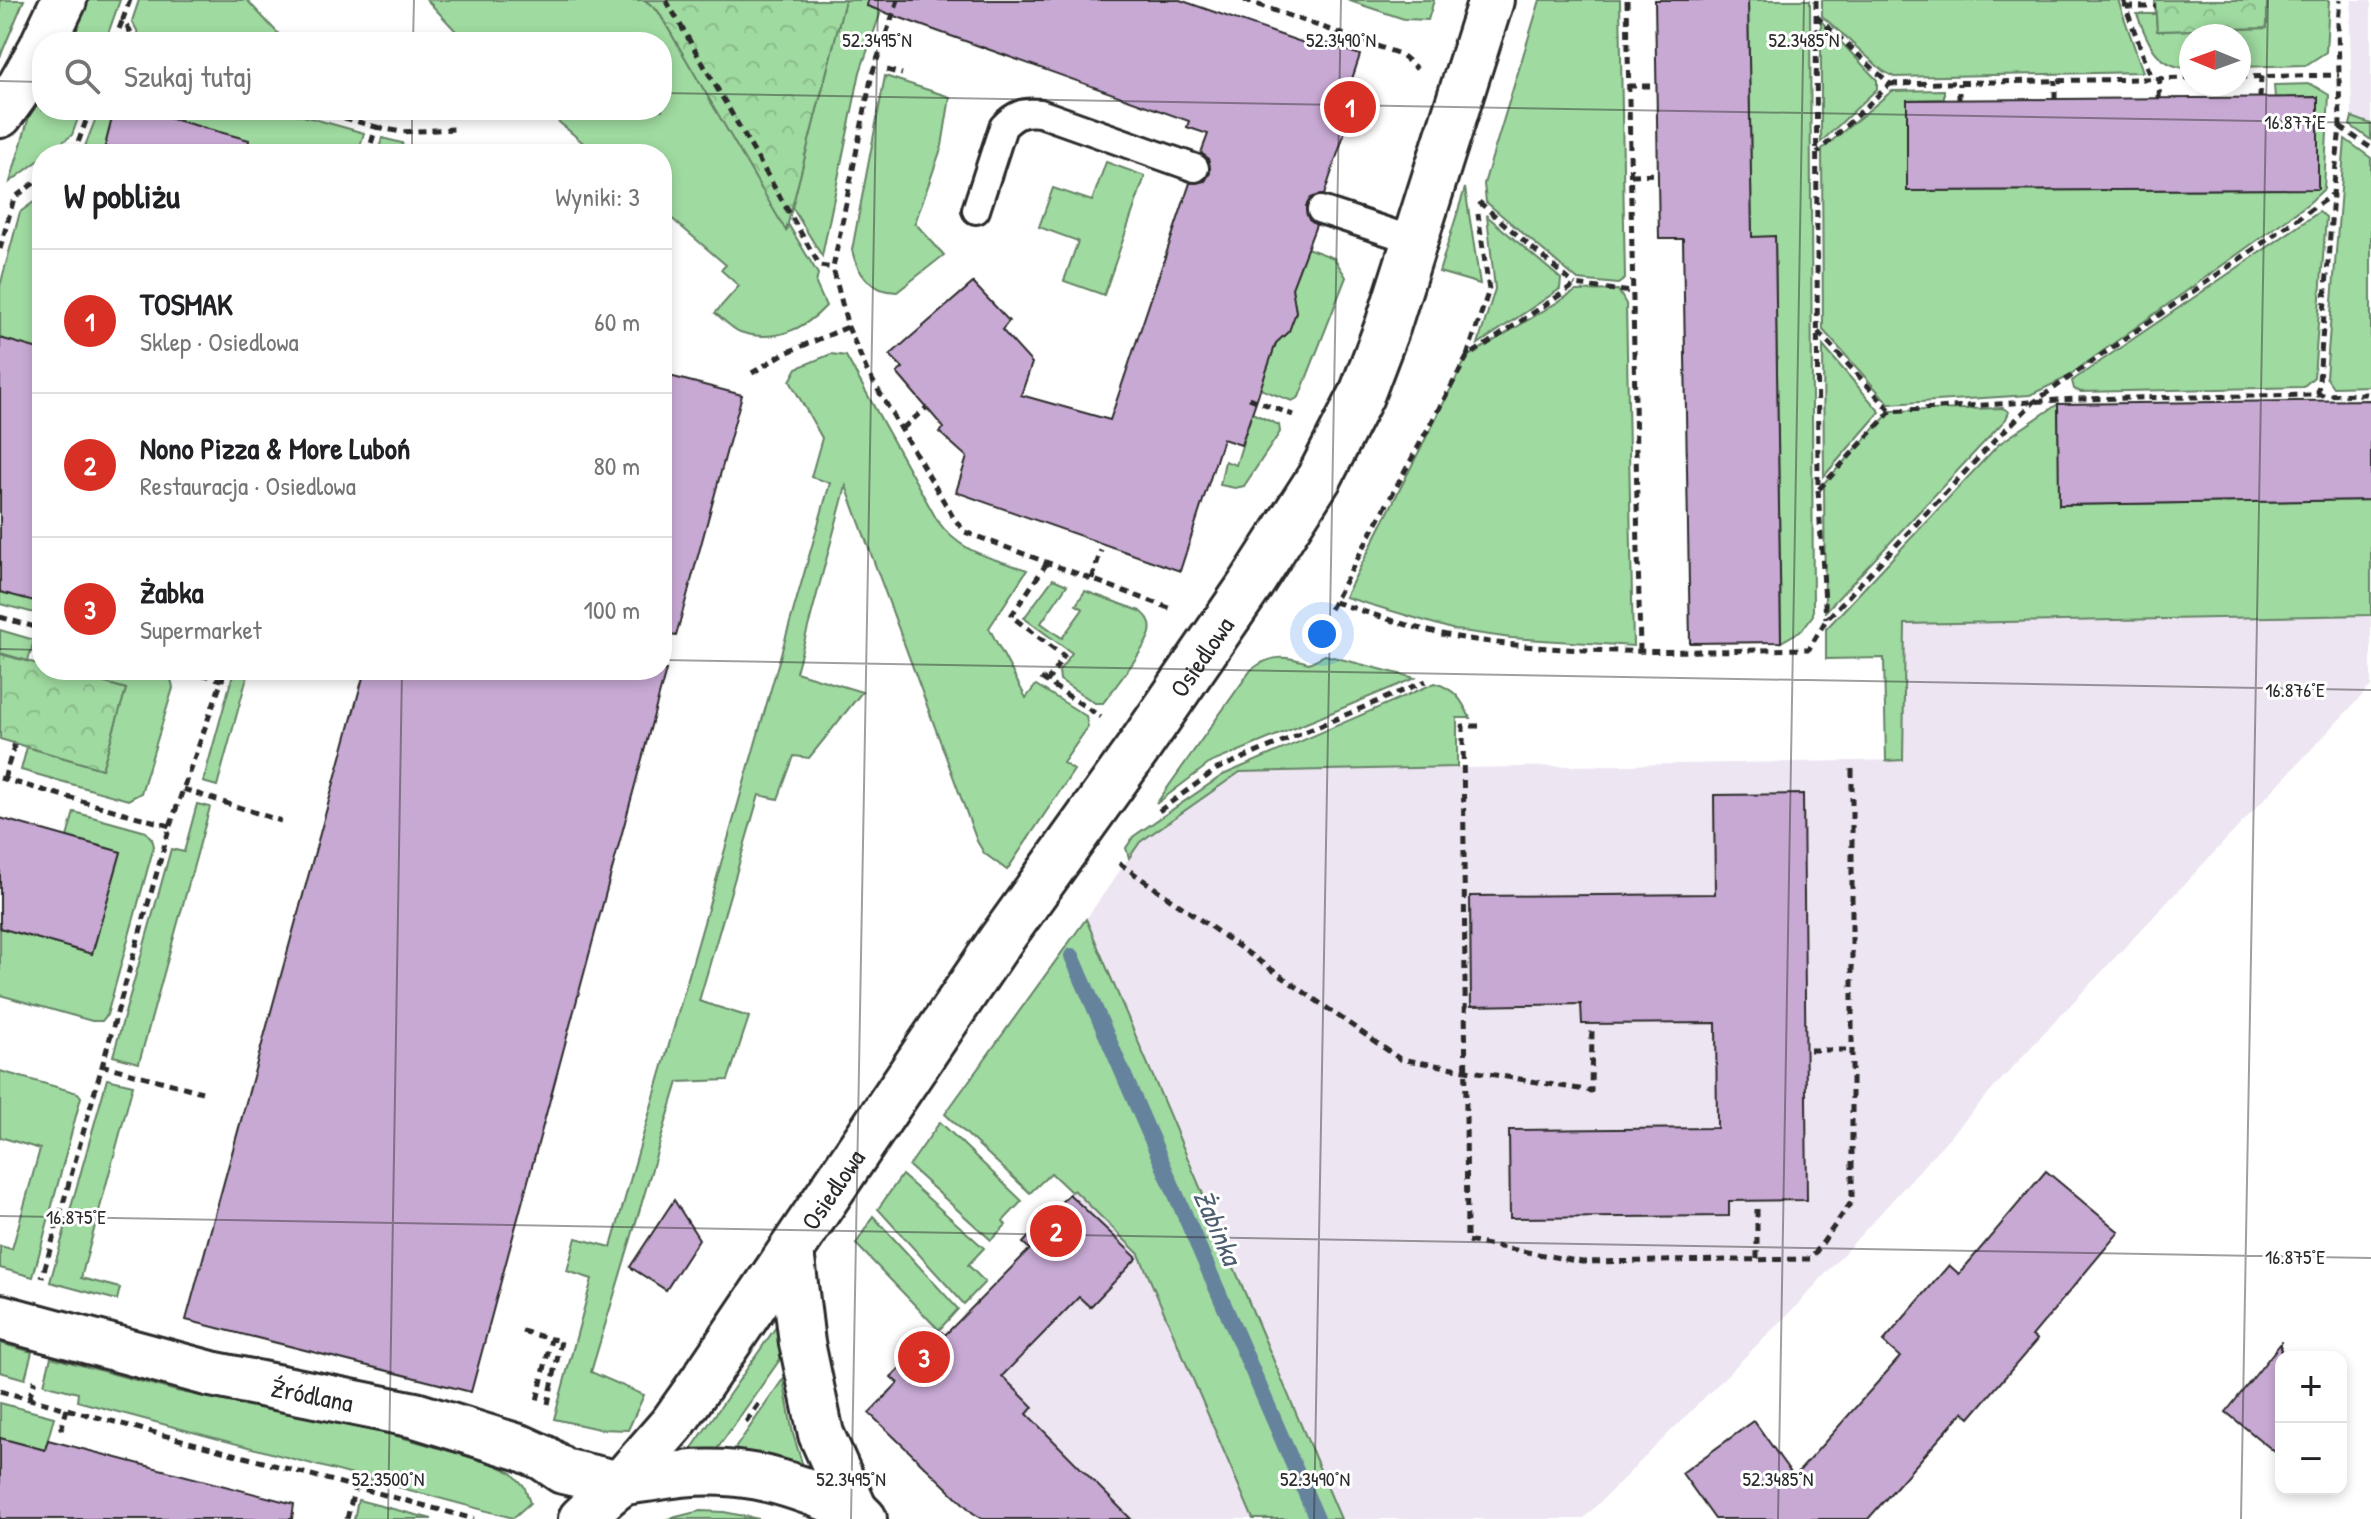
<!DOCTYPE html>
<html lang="pl">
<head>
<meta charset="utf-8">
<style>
  :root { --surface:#fff; --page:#f6f6f6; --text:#202124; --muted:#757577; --line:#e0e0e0; --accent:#d93025 }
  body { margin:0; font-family:"Patrick Hand",sans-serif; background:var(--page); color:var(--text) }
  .controls { position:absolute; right:24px; bottom:24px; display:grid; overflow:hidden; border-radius:16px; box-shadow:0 4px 12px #0003 }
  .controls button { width:72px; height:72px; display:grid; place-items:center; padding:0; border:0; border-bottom:2px solid var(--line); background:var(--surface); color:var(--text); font:40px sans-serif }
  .compass { position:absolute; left:2179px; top:24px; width:72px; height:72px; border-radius:50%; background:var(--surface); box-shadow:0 4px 12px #0003; rotate:271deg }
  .you { position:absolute; left:1322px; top:634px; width:28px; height:28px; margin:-20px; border:6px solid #fff; border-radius:50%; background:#1a73e8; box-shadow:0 0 0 12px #1a73e833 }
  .badge { display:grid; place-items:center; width:52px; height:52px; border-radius:50%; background:var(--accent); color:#fff; font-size:26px; font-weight:700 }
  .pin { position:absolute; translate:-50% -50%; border:4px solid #fff; box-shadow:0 2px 8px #0006 }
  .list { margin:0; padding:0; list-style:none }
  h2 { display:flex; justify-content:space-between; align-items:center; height:104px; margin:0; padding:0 32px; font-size:34px }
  h2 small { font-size:26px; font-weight:400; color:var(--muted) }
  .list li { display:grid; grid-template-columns:52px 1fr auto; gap:24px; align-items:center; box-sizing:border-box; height:144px; padding:0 32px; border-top:2px solid var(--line) }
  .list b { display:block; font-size:30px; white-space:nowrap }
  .list p { margin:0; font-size:26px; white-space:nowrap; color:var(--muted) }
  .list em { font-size:26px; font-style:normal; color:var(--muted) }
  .icon { flex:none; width:44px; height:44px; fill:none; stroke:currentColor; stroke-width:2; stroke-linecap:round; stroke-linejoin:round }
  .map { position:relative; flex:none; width:2371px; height:1519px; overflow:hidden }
  .search { position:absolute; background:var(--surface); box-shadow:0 4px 12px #0003; left:32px; top:32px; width:640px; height:88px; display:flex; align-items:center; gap:20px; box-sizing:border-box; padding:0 28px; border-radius:32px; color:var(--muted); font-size:30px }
  .panel { position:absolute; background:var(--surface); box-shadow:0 4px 12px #0003; left:32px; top:144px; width:640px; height:536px; border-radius:32px }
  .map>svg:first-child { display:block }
</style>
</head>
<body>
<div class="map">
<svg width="2371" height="1519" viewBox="0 0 2371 1519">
  <defs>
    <pattern id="forest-crowns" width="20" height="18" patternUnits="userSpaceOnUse" patternTransform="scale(2)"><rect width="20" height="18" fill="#9fdaa0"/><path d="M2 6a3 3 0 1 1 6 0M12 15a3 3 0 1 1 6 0" fill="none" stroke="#89bb8a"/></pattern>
  </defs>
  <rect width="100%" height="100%" fill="#fff"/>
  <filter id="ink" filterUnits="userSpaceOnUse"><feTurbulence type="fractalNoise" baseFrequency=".0125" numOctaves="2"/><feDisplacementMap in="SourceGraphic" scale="16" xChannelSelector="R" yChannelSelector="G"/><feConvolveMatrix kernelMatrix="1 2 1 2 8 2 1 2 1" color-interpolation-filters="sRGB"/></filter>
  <g filter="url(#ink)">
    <g fill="#eee5f2">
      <polygon points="2352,0 2371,0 2371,124 2352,117 2350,28"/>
      <polygon points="2371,615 2371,686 2043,1034 1799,1303 1583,1519 1341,1519 1086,919 1140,842 1240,772 1903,760 1905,624"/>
      <polygon points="1074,1189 1139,1254 1253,1519 983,1519 869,1413 898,1383 891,1377 939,1330 945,1335 1029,1250 1023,1243"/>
    </g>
    <g fill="#9fdaa0" stroke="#658266" stroke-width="2">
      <polygon points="0,0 24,0 0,57"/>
      <polygon points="89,0 120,0 105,42 70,42"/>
      <polygon points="139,0 247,0 286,42 143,42 132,21"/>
      <path d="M427,0h218l13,11 129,218 1,-5 30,50 -2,10 10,22c-22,24 -53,37 -86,26 -8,-3 -17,-13 -25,-19l24,-27 -18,-16 5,-5 -64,-55v-56h-66l-51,-44h117v-68h-196z"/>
      <polygon points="845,0 885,0 860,72 822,256 792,207"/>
      <polygon points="1347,0 1434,0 1428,20 1404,19"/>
      <polygon points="1540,0 1620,0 1625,279 1618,284 1578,280 1486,202 1484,184"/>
      <polygon points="1748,0 1810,0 1813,615 1802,630 1781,642 1775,237 1752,237"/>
      <polygon points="1822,0 2118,0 2143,72 1894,77 1883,71 1822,16"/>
      <path d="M2267,0h62l-3,52 -20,13 -67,2v-31h-48v32c-34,1 -44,-27 -54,-54h19l1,17 110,-3z"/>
      <polygon points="1821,21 1877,80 1877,89 1821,142"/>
      <path d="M885,76l65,21 -8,49 -27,77 29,32 -47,37c-25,0 -40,-18 -45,-42z"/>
      <polygon points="2311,84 2329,95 2324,189 2309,203 2064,379 2030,395 1889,404 1823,330 1822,149 1892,91 1944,90 1944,99 1907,100 1908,191 2317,189 2275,98 2274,85"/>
      <polygon points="42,93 42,110 81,110 72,135 47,154 42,154 42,158 10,182 29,117"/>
      <polygon points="99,110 282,110 364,133 358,154 82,154"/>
      <polygon points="2352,117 2371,124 2371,140 2350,125"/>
      <polygon points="382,138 402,143 405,154 378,154"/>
      <polygon points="2345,139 2371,158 2371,386 2333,387 2326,377"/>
      <polygon points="1106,162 1145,176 1104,295 1064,281 1078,241 1039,227 1053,188 1092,201"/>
      <polygon points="1465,188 1480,284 1439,272"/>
      <polygon points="42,196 42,615 0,604 0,286 20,212"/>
      <polygon points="2319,212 2326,217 2314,377 2303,387 2081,392 2074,389 2072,381 2076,378"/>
      <polygon points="1487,216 1561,279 1560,289 1478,344 1495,289"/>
      <polygon points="1307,248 1334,258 1346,277 1299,397 1292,401 1260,389 1276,343 1289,331 1296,312 1292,288"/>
      <polygon points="1618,290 1626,304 1633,646 1511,638 1455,630 1345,597 1467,357 1576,291"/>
      <polygon points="1823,346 1880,412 1824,476"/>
      <path d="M831,354l15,2 91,164c24,34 53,37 90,50l-38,58 37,70 10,-13 50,31 2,11 -25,36 11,7 -67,100 -23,-17 -7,-12 -131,-355 -50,186 66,20 -53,66 -15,-2 -16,43 -19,-4 -60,206 50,16 -21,63 -50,2 -87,290 53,23 -16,35 -29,-1 -45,-10 38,-140 -25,-8 9,-33 35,9 219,-764 -19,-6 11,-39 -32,-57 7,-13z"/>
      <polygon points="2058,404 2060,505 2371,500 2371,615 1905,624 1903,760 1886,761 1884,658 1826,659 1826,629 1999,444"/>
      <polygon points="2003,408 2009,412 2006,419 1825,612 1824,483 1891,411"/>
      <polygon points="1252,413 1279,425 1280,432 1244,486 1235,488 1220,485 1225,461 1236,465"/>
      <path d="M1053,579l14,6 -26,38 21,15 21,-29 -7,-4 9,-14 55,20c8,5 12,13 10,22 -4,16 -36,55 -47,70h-8l-35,-23 -1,-9 13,-18 -48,-35z"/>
      <polygon points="0,630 34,640 28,661 0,653"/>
      <path d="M1325,655l90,23 -205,85 -54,41 95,-134c20,-16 35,-14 58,-7z"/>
      <path d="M59,670c28,0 85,-7 108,7 5,3 5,5 6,11l-32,105 -13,7 -107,-30 6,-23 75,22 24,-80z"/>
      <polygon points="234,670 249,670 217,786 203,782"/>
      <path d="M1435,683c20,6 27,17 35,35h-13v49l-217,5 -100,70 -11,16 -3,-10 8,-12 89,-61z"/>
      <polygon points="197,804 210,807 139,1063 113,1056 171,849 184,852"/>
      <polygon points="74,812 146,832 152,839 154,846 107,1015 102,1021 92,1021 0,995 0,928 92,953 121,852 67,837"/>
      <polygon points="1086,919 1341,1519 1253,1519 1139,1254 1074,1190 1071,1192 1051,1173 1030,1193 945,1114"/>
      <polygon points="0,1071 78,1093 81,1097 33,1277 0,1268 0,1246 12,1249 40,1149 0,1137"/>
      <polygon points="107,1079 133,1085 81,1278 120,1288 117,1300 50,1282"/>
      <polygon points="940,1122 1022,1201 1003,1221 1006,1225 991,1240 909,1166"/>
      <polygon points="902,1175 984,1248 968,1265 985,1282 964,1304 878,1209"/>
      <polygon points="873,1216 958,1309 939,1330 856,1244"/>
      <polygon points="778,1324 781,1358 717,1449 690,1451"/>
      <polygon points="0,1343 32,1352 25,1379 0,1372"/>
      <polygon points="51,1357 176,1391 386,1433 492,1463 512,1473 524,1486 530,1503 513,1518 77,1401 78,1393 44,1384"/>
      <polygon points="783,1379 793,1434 803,1466 772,1457 734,1450"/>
      <polygon points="0,1403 54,1417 45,1450 0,1438"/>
      <polygon points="358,1500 432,1519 354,1519"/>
      <polygon points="700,1511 724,1512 759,1519 668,1519"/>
    </g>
    <g fill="url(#forest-crowns)" stroke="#658266" stroke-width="2">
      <polygon points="645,0 845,0 786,231 658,11"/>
      <polygon points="2155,0 2267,0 2267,28 2157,31"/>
      <polygon points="0,654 42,665 42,670 59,670 126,689 102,769 0,739"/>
    </g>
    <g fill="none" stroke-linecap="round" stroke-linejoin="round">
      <polyline stroke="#66839d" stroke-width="16" points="1072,956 1317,1519"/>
    </g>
    <g fill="#c8a9d4" stroke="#2b2b2b" stroke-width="2">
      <polygon points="868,0 1180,0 1304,43 1306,36 1360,55 1349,88 1358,92 1324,195 1311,198 1306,206 1309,220 1316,225 1292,288 1296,312 1289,331 1276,343 1241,445 1223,439 1180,571 956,492 967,457 939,432 944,428 897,373 903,368 890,355 973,283 1009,321 1002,330 1032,363 1021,395 1110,420 1190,183 1205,181 1210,173 1208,158 1201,153 1208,134 1187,127 1189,121 867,6"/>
      <polygon points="1655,0 1748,0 1752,237 1775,236 1781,642 1690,643 1683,239 1659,239"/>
      <polygon points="2318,97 2318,189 1907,191 1907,100"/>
      <polygon points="114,110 139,110 249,140 247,154 103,154"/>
      <polygon points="0,338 42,350 42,603 0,592"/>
      <polygon points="662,374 742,395 676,636 662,634"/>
      <polygon points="2371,400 2371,500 2059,505 2058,404"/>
      <polygon points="365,670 666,670 471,1392 186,1320"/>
      <polygon points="1803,794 1807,1200 1729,1201 1729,1216 1510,1218 1509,1130 1717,1128 1716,1023 1582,1024 1581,1004 1471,1006 1470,896 1715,894 1714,795"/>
      <polygon points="0,818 121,852 92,954 0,928"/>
      <polygon points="2046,1171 2119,1232 2032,1336 2037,1340 1970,1418 1963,1412 1868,1519 1715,1519 1682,1473 1754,1421 1794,1477 1900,1357 1883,1342 1949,1265 1959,1274"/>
      <polygon points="1069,1194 1137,1258 1090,1307 1079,1297 1002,1376 1033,1407 1027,1414 1131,1519 983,1519 973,1513 869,1413 898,1383 891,1377 939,1330 945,1335 1030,1249 1023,1243"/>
      <polygon points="674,1200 699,1239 666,1290 630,1267"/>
      <polygon points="2281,1343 2281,1457 2226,1412"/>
      <polygon points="0,1438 45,1450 48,1440 294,1504 292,1519 0,1519"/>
    </g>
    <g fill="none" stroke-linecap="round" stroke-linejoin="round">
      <g stroke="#2b2b2b" stroke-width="32">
        <g id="service">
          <path d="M976,210l27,-83c11,-12 20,-16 37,-14l155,55"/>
          <polyline points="1321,210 1416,241"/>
        </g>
      </g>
      <g stroke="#2b2b2b" stroke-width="50">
        <g id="minor">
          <polyline points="44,42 64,0"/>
          <polyline points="0,115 16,93 42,47"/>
          <polyline points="791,1251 802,1343 821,1434 855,1510"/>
          <path id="s1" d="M0,1317l211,57 204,41 107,33 22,10 19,13 57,13 53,-61 29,-41 298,-441 137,-191 114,-166 68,-106 42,-82 27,-71 103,-325"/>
          <path d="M581,1519c12,-11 24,-24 37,-33 8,-6 24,-6 35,-8 79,-15 131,1 202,32l9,9"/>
        </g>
      </g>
      <g stroke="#2b2b2b" stroke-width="5" stroke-dasharray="8 6" stroke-linecap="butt">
        <polyline points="130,0 123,19 136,42"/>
        <polyline points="666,0 820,266 833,268"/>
        <polyline points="898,0 872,74 833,268 848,327 867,371 953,517 965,532 1172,609"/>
        <polyline points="1244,0 1400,54 1417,69"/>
        <polyline points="1627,0 1640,652"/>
        <polyline points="1816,0 1818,489 1826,619"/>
        <polyline points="2123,0 2152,79"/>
        <polyline points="2126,7 2156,7"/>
        <polyline points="1816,16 1890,84 1817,153"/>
        <polyline points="114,42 123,19"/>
        <polyline points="887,70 902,74"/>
        <polyline points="2239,77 2339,75"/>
        <polyline points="1890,84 2191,78"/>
        <polyline points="1628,86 1656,86"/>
        <polyline points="2159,98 2160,78"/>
        <polyline points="2260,98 2261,76"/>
        <polyline points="2055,99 2055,80"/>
        <polyline points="1959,100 1959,83"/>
        <polyline points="317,110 376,127 368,154"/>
        <polyline points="376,127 401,132 455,129"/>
        <polyline points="2340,127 2371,148"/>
        <polyline points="72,154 75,151 90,110"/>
        <polyline points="1631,175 1658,174"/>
        <polyline points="1479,202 1575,285"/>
        <polyline points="0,249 14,198 42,177"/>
        <polyline points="1818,332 1891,411"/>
        <polyline points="1467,356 1489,290 1478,214"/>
        <polyline points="752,373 783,354 848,327"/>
        <polyline points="2318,394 2333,195"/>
        <polyline points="1249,398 1293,415"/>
        <polyline points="903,428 926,408"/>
        <polyline points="1819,489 1891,411 2075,399 2371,394"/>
        <polyline points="1047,563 1011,616 1064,656 1047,682"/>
        <polyline points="1092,579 1101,550"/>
        <path d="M1334,602c40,12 82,28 123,35 115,20 235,14 352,12l17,-29 169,-180 39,-38 299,-208 7,-67 -2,-104 2,-23"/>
        <polyline points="1330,609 1467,357 1575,285 1632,292"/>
        <polyline points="0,617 42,629"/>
        <polyline points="37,664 42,643"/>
        <polyline points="1041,678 1101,717"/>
        <polyline points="222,680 224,670"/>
        <polyline points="1479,726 1463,726 1467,1241 1582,1262 1811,1259 1852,1201 1852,769"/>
        <polyline points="0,778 170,826 42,1278"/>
        <polyline points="4,779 15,743"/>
        <polyline points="183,789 281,821"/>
        <polyline points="1159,811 1217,769 1426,681"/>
        <polyline points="170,826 222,680 187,670"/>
        <polyline points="1119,863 1400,1059 1591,1091 1592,1031"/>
        <polyline points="1810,1050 1852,1050"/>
        <polyline points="101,1065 202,1092"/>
        <polyline points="1757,1209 1757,1260"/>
        <polyline points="522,1331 551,1339 537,1401"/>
        <polyline points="0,1391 474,1519"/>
        <polyline points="29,1398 35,1380"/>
        <polyline points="548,1404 561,1341 552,1339"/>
        <polyline points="746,1422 761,1401"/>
        <polyline points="61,1430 67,1409"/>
        <polyline points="347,1519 355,1487"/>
      </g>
      <use href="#service" stroke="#fff" stroke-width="26"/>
      <use href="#minor" stroke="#fff" stroke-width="44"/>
    </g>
  </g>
  <path fill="none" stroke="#2b2b2b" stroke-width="2" stroke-opacity="0.45" d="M413,42l1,-42M0,81l42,1M662,93l1709,30M412,154v-44M0,649l42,1M662,660l1709,30M0,1216l2371,42M388,1519l14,-849M851,1519l27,-1519M1314,1519l27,-1519M1778,1519l26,-1519M2241,1519l27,-1519"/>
  <g text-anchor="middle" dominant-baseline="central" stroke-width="6" stroke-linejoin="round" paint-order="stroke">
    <g font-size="26" fill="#2b2b2b" stroke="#fff">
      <text stroke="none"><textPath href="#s1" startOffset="1656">Osiedlowa</textPath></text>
      <text stroke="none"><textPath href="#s1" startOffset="1008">Osiedlowa</textPath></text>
      <text stroke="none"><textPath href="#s1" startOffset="322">Źródlana</textPath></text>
    </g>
    <g font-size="28" font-style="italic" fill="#4d5e6e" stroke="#fff">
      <text transform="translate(1218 1227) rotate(66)">Żabinka</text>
    </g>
  </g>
  <g font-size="20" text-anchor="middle" fill="#2b2b2b" stroke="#fff" stroke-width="6" stroke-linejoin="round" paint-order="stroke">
    <text x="877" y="47">52.3495°N</text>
    <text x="1341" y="47">52.3490°N</text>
    <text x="1804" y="47">52.3485°N</text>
    <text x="2295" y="129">16.877°E</text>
    <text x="2295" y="697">16.876°E</text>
    <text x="76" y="1224">16.875°E</text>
    <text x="2295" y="1264">16.875°E</text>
    <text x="388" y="1486">52.3500°N</text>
    <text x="851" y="1486">52.3495°N</text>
    <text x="1315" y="1486">52.3490°N</text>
    <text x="1778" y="1486">52.3485°N</text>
  </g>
</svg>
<div class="controls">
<button>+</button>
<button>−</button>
</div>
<svg class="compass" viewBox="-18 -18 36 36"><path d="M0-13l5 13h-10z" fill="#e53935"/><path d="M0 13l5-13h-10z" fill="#757577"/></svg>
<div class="you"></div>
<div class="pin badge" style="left:1350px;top:107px">1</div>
<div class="pin badge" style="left:1056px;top:1231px">2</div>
<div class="pin badge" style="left:924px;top:1357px">3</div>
<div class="search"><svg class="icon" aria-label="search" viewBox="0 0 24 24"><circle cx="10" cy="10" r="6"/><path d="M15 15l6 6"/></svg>Szukaj tutaj</div>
<section class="panel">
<h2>W pobliżu<small>Wyniki: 3</small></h2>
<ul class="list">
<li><span class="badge">1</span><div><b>TOSMAK</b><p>Sklep · Osiedlowa</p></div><em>60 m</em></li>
<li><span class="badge">2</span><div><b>Nono Pizza &amp; More Luboń</b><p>Restauracja · Osiedlowa</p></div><em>80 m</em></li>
<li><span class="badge">3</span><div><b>Żabka</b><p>Supermarket</p></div><em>100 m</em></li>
</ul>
</section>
</div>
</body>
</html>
